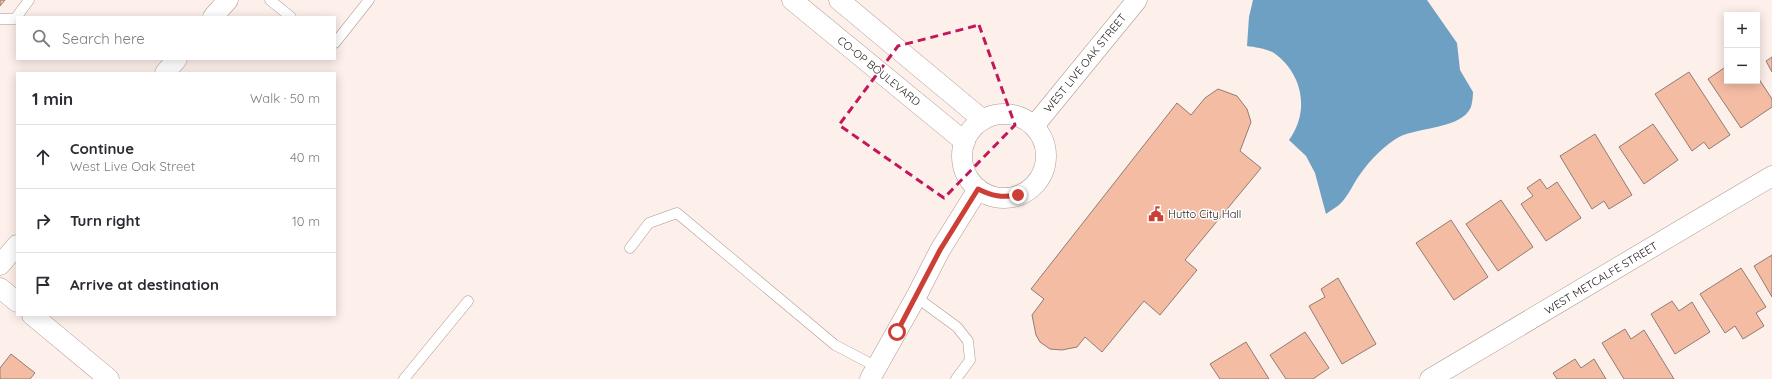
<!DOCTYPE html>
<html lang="en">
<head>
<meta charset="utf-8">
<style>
  :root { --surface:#fff; --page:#f7f7f7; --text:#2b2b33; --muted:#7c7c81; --line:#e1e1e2 }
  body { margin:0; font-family:Quicksand,sans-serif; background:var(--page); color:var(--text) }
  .controls { position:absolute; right:12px; top:12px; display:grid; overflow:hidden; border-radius:0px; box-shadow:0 2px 10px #0003 }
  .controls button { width:36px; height:36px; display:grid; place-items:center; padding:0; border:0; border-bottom:1px solid var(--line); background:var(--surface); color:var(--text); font:20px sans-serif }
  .stop { position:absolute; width:12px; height:12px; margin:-9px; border:3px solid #cc3f36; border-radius:50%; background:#fff }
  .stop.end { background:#cc3f36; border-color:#fff; box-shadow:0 1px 4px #0008 }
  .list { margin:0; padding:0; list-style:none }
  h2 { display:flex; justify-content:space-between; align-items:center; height:52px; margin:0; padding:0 16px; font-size:17px }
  h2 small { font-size:13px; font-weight:400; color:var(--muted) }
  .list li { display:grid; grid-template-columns:26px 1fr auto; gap:12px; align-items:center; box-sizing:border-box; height:64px; padding:0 16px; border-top:1px solid var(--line) }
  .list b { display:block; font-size:15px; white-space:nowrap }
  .list p { margin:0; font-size:13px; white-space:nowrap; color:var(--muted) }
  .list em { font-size:13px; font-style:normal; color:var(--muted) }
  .icon { flex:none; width:22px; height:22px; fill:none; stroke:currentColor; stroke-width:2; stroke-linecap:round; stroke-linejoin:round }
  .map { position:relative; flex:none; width:1772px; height:379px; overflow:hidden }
  .search { position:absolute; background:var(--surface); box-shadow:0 2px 10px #0003; left:16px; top:16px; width:320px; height:44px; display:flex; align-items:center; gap:10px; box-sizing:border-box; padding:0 14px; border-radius:0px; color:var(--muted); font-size:15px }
  .panel { position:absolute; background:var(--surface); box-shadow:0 2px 10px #0003; left:16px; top:72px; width:320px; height:244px; border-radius:0px }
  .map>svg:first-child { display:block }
</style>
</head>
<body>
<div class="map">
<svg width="1772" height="379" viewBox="0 0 1772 379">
  <rect width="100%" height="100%" fill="#fdefea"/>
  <path fill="#6ea0c3" d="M1253,0h174l30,43 3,27 13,22c0,5 -1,11 -2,15 -9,22 -53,20 -72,30 -14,8 -28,22 -38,36 -8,10 -12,23 -22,32 -4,3 -9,6 -13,9l-11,-41 -9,-17 -17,-16c21,-29 14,-66 -15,-87 -7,-4 -19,-6 -27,-7l2,-29z"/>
  <g fill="#f5bca4" stroke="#907c74">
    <polygon points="0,0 5,0 0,6"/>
    <polygon points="1772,57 1772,72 1766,61"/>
    <polygon points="1727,66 1727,81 1757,81 1757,76 1772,99 1772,107 1741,128 1708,79"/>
    <polygon points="1689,72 1730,135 1709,149 1704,142 1692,151 1655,94"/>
    <polygon points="1218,89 1237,96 1247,109 1251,122 1240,151 1261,168 1185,260 1197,270 1160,315 1144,301 1102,352 1085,337 1077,347 1062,350 1050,349 1040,342 1036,335 1032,315 1044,299 1031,289 1177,103 1191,115 1205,98"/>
    <polygon points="1653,124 1678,160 1644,184 1619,147"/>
    <polygon points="1595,134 1632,195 1609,209 1604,201 1592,209 1560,156"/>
    <polygon points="1540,179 1547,189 1557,182 1581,218 1546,241 1521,204 1533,196 1527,188"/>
    <polygon points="1501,200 1533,247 1498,271 1466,224"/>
    <polygon points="1451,220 1488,277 1454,300 1416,243"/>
    <polygon points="1772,255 1772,297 1754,266"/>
    <polygon points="1741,268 1766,307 1756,313 1764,326 1743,339 1735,326 1725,333 1700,294"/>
    <polygon points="1338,278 1376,344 1342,364 1309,306 1325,297 1321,289"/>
    <polygon points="1672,301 1679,311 1692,302 1710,332 1675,354 1651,314"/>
    <polygon points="1625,329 1631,339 1644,330 1674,379 1624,379 1602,343"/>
    <polygon points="1305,332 1329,368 1313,379 1286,379 1270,355"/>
    <polygon points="1246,342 1269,379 1220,379 1210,364"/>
    <polygon points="11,354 35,373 30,379 0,379 0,368"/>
    <polygon points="1575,359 1581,368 1594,359 1606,379 1557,379 1553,373"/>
  </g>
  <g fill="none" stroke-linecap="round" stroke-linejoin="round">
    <g stroke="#ad9990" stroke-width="11">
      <g id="service">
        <polyline points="270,0 291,17"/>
        <polyline points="0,19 15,19 29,0"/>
        <polyline points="335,43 369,0"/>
        <polyline points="630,248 649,223 677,213 835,345 877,367"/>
        <polyline points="916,297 957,327 968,341 970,360 956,379"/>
        <polyline points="404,379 468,301"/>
      </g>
    </g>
    <g stroke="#ad9990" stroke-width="21">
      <g id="minor">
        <polyline points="792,0 965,142"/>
        <polyline points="839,0 983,120"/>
        <polyline points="213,17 228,0"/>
        <polyline points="165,73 177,59"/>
        <circle cx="1004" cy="156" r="42"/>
        <polyline points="1034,126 1137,0"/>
        <polyline points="0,265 17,245"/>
        <polyline points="0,288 17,302"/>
        <polyline points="32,315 109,379"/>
        <polyline points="870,379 916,297 940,250 978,189"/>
        <polyline points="1430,379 1772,176"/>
      </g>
    </g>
    <use href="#service" stroke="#fff" stroke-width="10"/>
    <use href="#minor" stroke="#fff" stroke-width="20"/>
  </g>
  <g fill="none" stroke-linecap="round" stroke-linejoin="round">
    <path stroke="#cc3f36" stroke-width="5" d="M897,332l43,-82 38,-61c14,7 24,9 40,6"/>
  </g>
  <path fill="none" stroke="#c2185b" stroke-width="3" stroke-dasharray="8 5" stroke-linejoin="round" d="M979,25l36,100 -71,73 -105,-73 59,-79z"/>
  <defs>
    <g id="civic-bare" transform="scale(1.2)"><path d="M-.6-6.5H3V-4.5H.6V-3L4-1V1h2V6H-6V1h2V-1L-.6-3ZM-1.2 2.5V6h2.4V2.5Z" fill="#cc3f36" stroke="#fff" stroke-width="2.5" paint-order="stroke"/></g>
  </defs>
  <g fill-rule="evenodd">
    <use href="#civic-bare" x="1156" y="214"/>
  </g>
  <g text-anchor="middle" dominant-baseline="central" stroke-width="3" stroke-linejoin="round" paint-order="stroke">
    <g font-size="11" fill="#221a17" stroke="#fff">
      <text transform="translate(1085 63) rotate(-51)">WEST LIVE OAK STREET</text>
      <text transform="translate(879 71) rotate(39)">CO-OP BOULEVARD</text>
      <text transform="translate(1601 278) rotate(-31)">WEST METCALFE STREET</text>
    </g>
    <g font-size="11" fill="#221a17" stroke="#fff" text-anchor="start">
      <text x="1168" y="214">Hutto City Hall</text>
    </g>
  </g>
</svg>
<div class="controls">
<button>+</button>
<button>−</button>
</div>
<div class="stop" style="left:897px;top:332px"></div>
<div class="stop end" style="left:1018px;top:195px"></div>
<div class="search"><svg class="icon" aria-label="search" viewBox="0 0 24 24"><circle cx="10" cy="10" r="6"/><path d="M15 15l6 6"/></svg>Search here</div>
<section class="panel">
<h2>1 min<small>Walk · 50 m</small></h2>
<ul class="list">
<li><svg class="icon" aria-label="ahead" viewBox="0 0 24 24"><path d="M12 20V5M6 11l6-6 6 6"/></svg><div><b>Continue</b><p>West Live Oak Street</p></div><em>40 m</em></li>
<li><svg class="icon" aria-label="right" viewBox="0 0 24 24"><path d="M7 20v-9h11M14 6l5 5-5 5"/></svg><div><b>Turn right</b></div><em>10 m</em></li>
<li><svg class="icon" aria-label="arrive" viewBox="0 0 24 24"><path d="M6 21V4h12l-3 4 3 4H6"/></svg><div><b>Arrive at destination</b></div></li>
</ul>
</section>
</div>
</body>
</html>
